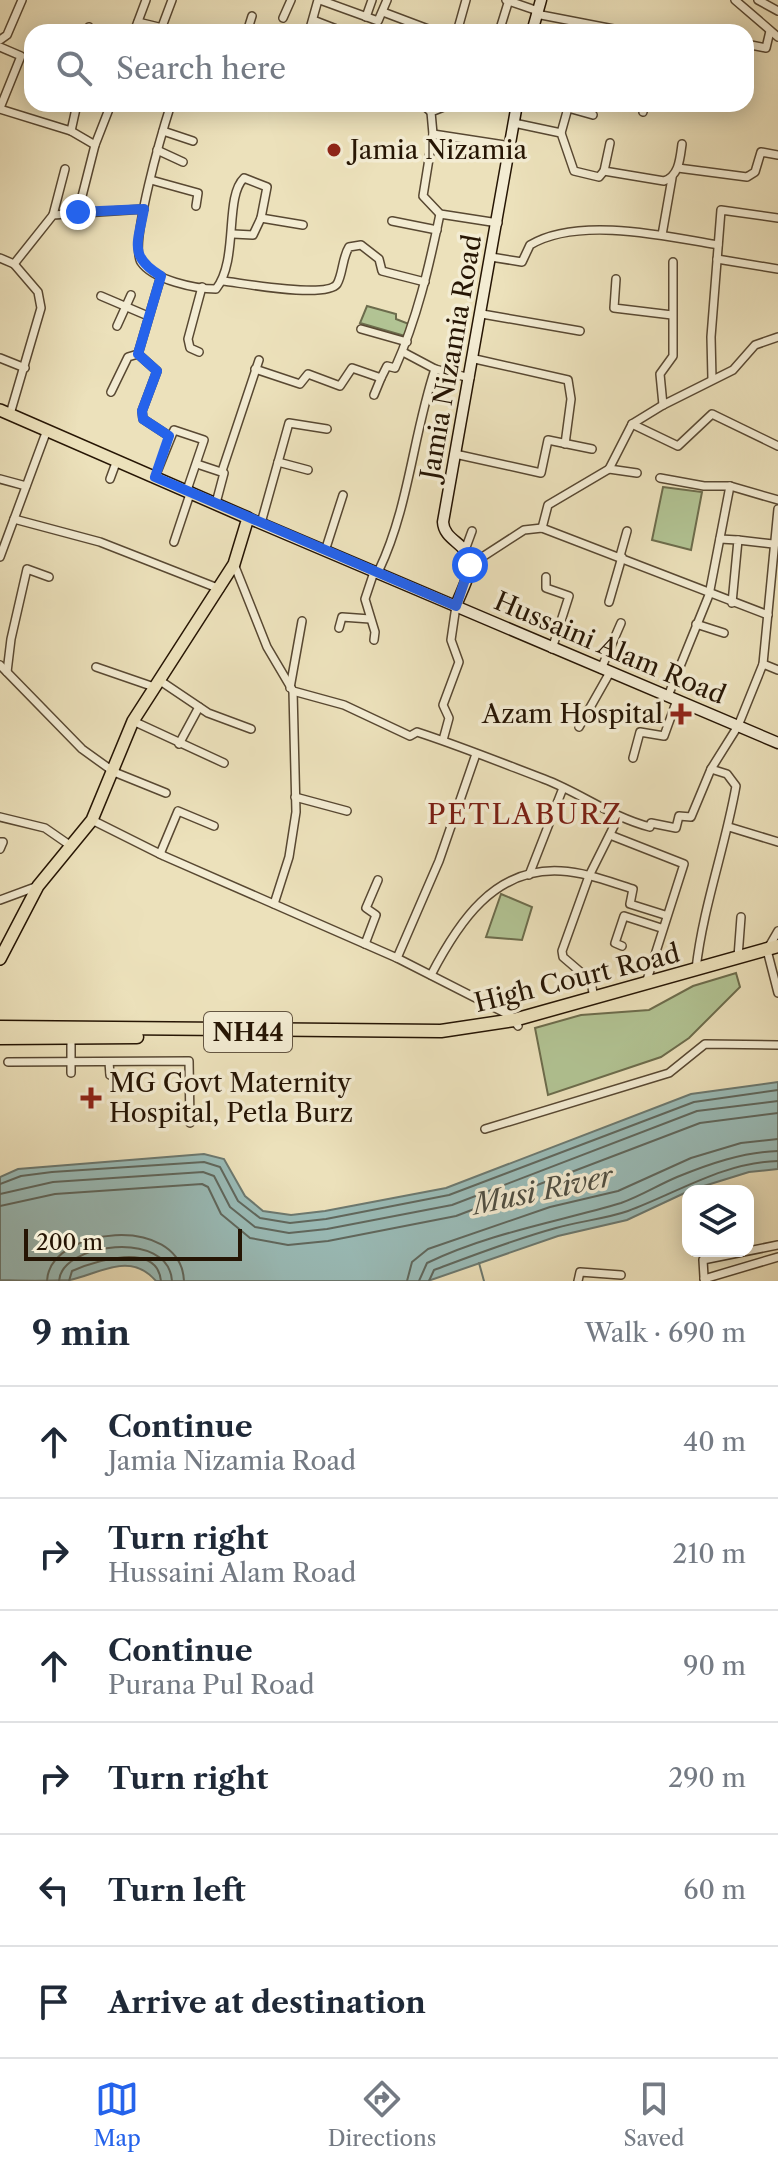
<!DOCTYPE html>
<html lang="en">
<head>
<meta charset="utf-8">
<style>
  :root { --surface:#fff; --page:#f2f2f3; --text:#1f2937; --muted:#747a83; --line:#e0e1e3; --accent:#2563eb }
  body { margin:0; font-family:"Libre Caslon Text",serif; background:var(--page); color:var(--text) }
  .controls { position:absolute; right:24px; bottom:24px; display:grid; overflow:hidden; border-radius:16px; box-shadow:0 4px 20px #0003 }
  .controls button { width:72px; height:72px; display:grid; place-items:center; padding:0; border:0; border-bottom:2px solid var(--line); background:var(--surface); color:var(--text); font:40px sans-serif }
  .scale { position:absolute; left:24px; bottom:20px; width:218px; box-sizing:border-box; padding-left:8px; border:4px solid #261504; border-top:0; font-size:22px; line-height:28px; white-space:nowrap; color:#261504; -webkit-text-stroke:6px #f3ecd3; paint-order:stroke }
  .stop { position:absolute; width:24px; height:24px; margin:-18px; border:6px solid #2563eb; border-radius:50%; background:#fff }
  .stop.end { background:#2563eb; border-color:#fff; box-shadow:0 2px 8px #0008 }
  .list { margin:0; padding:0; list-style:none }
  h2 { display:flex; justify-content:space-between; align-items:center; height:104px; margin:0; padding:0 32px; font-size:34px }
  h2 small { font-size:26px; font-weight:400; color:var(--muted) }
  .list li { display:grid; grid-template-columns:52px 1fr auto; gap:24px; align-items:center; box-sizing:border-box; height:112px; padding:0 32px; border-top:2px solid var(--line) }
  .list b { display:block; font-size:30px; white-space:nowrap }
  .list p { margin:0; font-size:26px; white-space:nowrap; color:var(--muted) }
  .list em { font-size:26px; font-style:normal; color:var(--muted) }
  .icon { flex:none; width:44px; height:44px; fill:none; stroke:currentColor; stroke-width:2; stroke-linecap:round; stroke-linejoin:round }
  .map { position:relative; flex:none; width:778px; height:1281px; overflow:hidden }
  .search { position:absolute; background:var(--surface); box-shadow:0 4px 20px #0003; left:24px; right:24px; top:24px; height:88px; display:flex; align-items:center; gap:20px; box-sizing:border-box; padding:0 28px; border-radius:24px; color:var(--muted); font-size:30px }
  .sheet { height:776px; background:var(--surface) }
  nav { display:flex; justify-content:space-around; align-items:center; box-sizing:border-box; height:112px; border-top:2px solid var(--line); background:var(--surface); font-size:22px; color:var(--muted) }
  nav a { display:grid; justify-items:center; gap:4px }
  nav .on { color:var(--accent) }
  .map>svg:first-child { display:block }
</style>
</head>
<body>
<div class="map">
<svg width="778" height="1281" viewBox="0 0 778 1281">
  <rect width="100%" height="100%" fill="#ece1bb"/>
  <filter id="stains"><feTurbulence type="fractalNoise" baseFrequency=".0025" numOctaves="4"/><feColorMatrix values="0 0 0 0 .2 0 0 0 0 .09 0 0 0 0 .02 0 0 0 .5 -.17"/></filter>
  <radialGradient id="worn" r=".72"><stop offset=".6" stop-color="#630" stop-opacity="0"/><stop offset="1" stop-color="#630" stop-opacity=".3"/></radialGradient>
  <g fill="#b2c494" stroke="#6c6c4c" stroke-width="2">
    <polygon points="367,306 396,314 396,319 409,324 405,336 360,323"/>
    <polygon points="663,487 702,492 691,550 652,540"/>
    <polygon points="501,894 532,907 522,940 486,937"/>
    <polygon points="736,973 740,987 689,1038 661,1057 548,1095 535,1028 581,1015 649,1010 693,986"/>
  </g>
  <path fill="#9abcb8" stroke="#6c7970" stroke-width="2" d="M778,1082v87l-29,3 -58,18 -64,30 -69,16 -130,45h-272c-26,-30 -55,-8 -86,-1 -22,1 -48,1 -70,0v-103l18,-8 186,-15 20,5 21,37 18,15 28,4 34,-4 121,-23 245,-94z"/>
  <g fill="none" stroke-linecap="round" stroke-linejoin="round">
    <g stroke="#60685e" stroke-width="2">
      <polyline points="0,1184 21,1176 52,1172 204,1162 220,1167 238,1201 260,1218 290,1223 326,1219 449,1195 694,1102 778,1090"/>
      <polyline points="0,1194 53,1182 203,1172 214,1176 230,1207 255,1227 289,1233 327,1229 452,1205 697,1111 778,1101"/>
      <polyline points="0,1206 55,1194 202,1184 208,1187 221,1214 250,1238 288,1245 328,1241 456,1216 700,1123 778,1113"/>
      <path d="M47,1281c2,-54 134,-68 137,0"/>
      <path d="M59,1281c2,-38 110,-52 113,0"/>
      <path d="M69,1281l3,-10c23,-10 85,-30 89,10"/>
      <polyline points="407,1281 412,1262 428,1249 550,1207 618,1191 691,1158 741,1143 778,1139"/>
      <path d="M419,1281l8,-18c62,-30 130,-41 194,-60 20,-7 37,-18 56,-26 32,-13 66,-25 101,-26"/>
      <path d="M429,1281l5,-11c40,-15 81,-31 122,-42 24,-7 49,-9 72,-17 51,-19 94,-48 150,-50"/>
    </g>
    <polyline stroke="#6c7970" stroke-width="2" points="479,1263 484,1281"/>
    <g stroke="#584832" stroke-width="10">
      <g id="street">
        <polyline points="320,0 378,21 387,0"/>
        <polyline points="506,0 538,11"/>
        <polyline points="735,0 778,37"/>
        <polyline points="758,0 778,11"/>
        <polyline points="383,12 436,32"/>
        <polyline points="536,14 629,32"/>
        <polyline points="366,17 372,0"/>
        <polyline points="283,18 291,0"/>
        <polyline points="313,20 344,32"/>
        <polyline points="138,22 179,32"/>
        <polyline points="88,32 89,27"/>
        <polyline points="134,32 146,0"/>
        <polyline points="160,32 172,0"/>
        <polyline points="247,32 252,16"/>
        <polyline points="309,32 318,0"/>
        <polyline points="457,32 466,0"/>
        <polyline points="499,32 508,3"/>
        <polyline points="0,40 7,35 22,0"/>
        <polyline points="746,44 766,48 770,31"/>
        <polyline points="0,47 21,56 0,108"/>
        <path d="M171,104c-8,25 -42,140 -30,158 12,18 55,27 75,27 23,-29 8,-92 28,-111l23,9 -6,31"/>
        <polyline points="422,104 431,112"/>
        <polyline points="451,104 431,112 433,134 423,196 440,214 498,223"/>
        <polyline points="0,109 71,131 77,104"/>
        <polyline points="643,112 644,104"/>
        <polyline points="514,123 561,133 574,171 599,177 604,171"/>
        <polyline points="71,131 95,145 78,212"/>
        <polyline points="163,131 193,141"/>
        <polyline points="561,133 568,108 593,115"/>
        <polyline points="433,134 511,146"/>
        <path d="M610,143l-6,28 60,10c15,-5 16,-22 18,-37"/>
        <polyline points="95,145 111,104"/>
        <polyline points="157,150 183,162"/>
        <polyline points="678,168 747,177 755,172 761,152 778,155"/>
        <polyline points="151,180 198,193 196,206"/>
        <polyline points="53,215 65,169"/>
        <polyline points="392,221 437,230"/>
        <polyline points="233,234 253,235 261,218 303,225"/>
        <polyline points="662,235 672,178"/>
        <path d="M491,257l31,5 8,-17c48,-29 136,-9 188,0"/>
        <polyline points="0,258 14,264 53,215 144,209"/>
        <polyline points="717,259 778,269"/>
        <polyline points="616,279 614,308 672,315"/>
        <path d="M223,281c19,2 103,18 114,3 6,-10 5,-26 12,-37l12,-2 18,14 3,12 43,11"/>
        <polyline points="101,296 148,316"/>
        <polyline points="482,314 580,331"/>
        <polyline points="117,326 131,295"/>
        <polyline points="361,329 407,342"/>
        <polyline points="199,352 190,348 188,339 202,287"/>
        <polyline points="403,352 435,369"/>
        <polyline points="138,354 157,371 142,411 143,419 169,436"/>
        <polyline points="138,354 161,276"/>
        <polyline points="0,358 25,368"/>
        <polyline points="475,359 568,380 571,399 565,444"/>
        <path d="M255,369l45,15 8,-10 32,12 12,-18 29,10 6,-12 8,2c22,-49 34,-101 45,-154"/>
        <polyline points="712,379 711,337 721,210 778,218"/>
        <polyline points="111,392 128,357 138,354"/>
        <polyline points="374,395 381,378"/>
        <polyline points="663,405 660,374 673,356 673,262"/>
        <polyline points="10,414 41,308 38,292 14,264"/>
        <polyline points="632,424 678,446 712,414 778,446"/>
        <polyline points="455,454 541,473 548,440 592,449"/>
        <polyline points="278,462 308,470"/>
        <polyline points="197,464 224,473 216,503"/>
        <polyline points="609,469 637,473"/>
        <polyline points="222,471 259,360"/>
        <polyline points="155,477 174,430 204,440 187,490"/>
        <polyline points="660,478 704,486 730,486 778,500"/>
        <polyline points="0,479 26,486"/>
        <polyline points="110,479 117,460"/>
        <polyline points="14,519 100,542 220,589"/>
        <polyline points="261,523 289,423 327,429"/>
        <polyline points="542,528 548,505 609,469 632,424 663,405 733,370 755,345 778,337"/>
        <polyline points="720,539 738,540 732,603"/>
        <polyline points="738,540 773,544"/>
        <polyline points="174,542 191,491"/>
        <polyline points="465,550 472,531"/>
        <polyline points="325,551 343,495"/>
        <polyline points="620,556 627,531"/>
        <polyline points="0,557 47,430"/>
        <path d="M234,564l33,83 26,44 51,14 66,31 7,-4c43,14 85,31 127,47 37,14 67,38 106,48l1,-4 25,5 3,-12 12,1 20,-48 27,-43 25,-62 15,-155"/>
        <polyline points="470,565 524,530 542,528 768,615"/>
        <path d="M383,575l-4,-5c30,-63 34,-135 56,-201l35,9"/>
        <polyline points="546,577 546,588 569,596 552,649"/>
        <polyline points="609,602 622,557"/>
        <polyline points="696,624 724,633"/>
        <polyline points="339,628 342,617 370,619"/>
        <polyline points="374,640 375,632 365,599 374,572"/>
        <polyline points="763,664 778,670"/>
        <polyline points="0,665 82,749 114,772 166,793"/>
        <polyline points="96,667 154,687"/>
        <polyline points="601,669 621,623"/>
        <polyline points="7,672 11,639 27,569 49,577"/>
        <polyline points="159,680 208,713 251,729"/>
        <polyline points="290,688 302,621"/>
        <polyline points="668,696 709,595 730,486"/>
        <polyline points="133,721 224,763"/>
        <polyline points="579,727 609,674"/>
        <polyline points="443,740 449,718 443,705 459,662 451,640 456,606"/>
        <polyline points="179,744 199,707"/>
        <polyline points="633,758 640,732 664,736 677,700"/>
        <polyline points="295,797 347,811"/>
        <polyline points="0,817 45,828 71,846"/>
        <polyline points="92,820 164,856 397,958 511,1016 518,1026"/>
        <polyline points="729,827 778,842"/>
        <polyline points="610,835 684,864 646,983"/>
        <polyline points="0,842 3,842 0,849"/>
        <polyline points="160,854 178,811 214,826"/>
        <polyline points="529,875 563,788"/>
        <polyline points="0,900 38,886"/>
        <polyline points="274,904 289,857 296,812 293,691"/>
        <polyline points="778,931 767,950 778,993"/>
        <polyline points="365,944 376,915 366,908 378,880"/>
        <polyline points="622,946 615,943 624,916 661,928"/>
        <polyline points="738,957 741,917"/>
        <polyline points="397,958 439,861 476,754"/>
        <path d="M696,969c7,-62 29,-121 40,-183l-9,-12 -16,-5"/>
        <path d="M431,975c27,-52 63,-108 130,-104 24,1 49,11 72,18l-3,15 35,11"/>
        <polyline points="594,999 591,981 563,957 562,951 589,876 618,818"/>
        <polyline points="71,1036 71,1073"/>
        <polyline points="8,1062 189,1061 190,1123"/>
        <polyline points="109,1062 110,1075"/>
        <polyline points="485,1129 669,1073 705,1044 778,1045"/>
        <polyline points="704,1277 703,1260 778,1245"/>
        <polyline points="704,1279 778,1257"/>
        <polyline points="578,1281 580,1272 621,1275"/>
      </g>
    </g>
    <g stroke="#261504" stroke-width="13">
      <g id="secondary">
        <polyline points="532,32 541,0"/>
        <polyline points="248,518 778,743"/>
        <path d="M456,606c4,-12 15,-31 14,-43 -2,-20 -26,-22 -27,-41l74,-418"/>
      </g>
    </g>
    <g stroke="#261504" stroke-width="14">
      <polyline id="primary" points="0,410 248,518 234,564 133,721 92,820 38,886 0,959"/>
    </g>
    <g stroke="#261504" stroke-width="15">
      <g id="highway">
        <polyline points="0,1027 441,1031 514,1020 778,946"/>
        <polyline points="0,1038 137,1037"/>
      </g>
    </g>
    <use href="#street" stroke="#f3ecd3" stroke-width="7"/>
    <use href="#secondary" stroke="#f3ecd3" stroke-width="10"/>
    <use href="#primary" stroke="#ece1bb" stroke-width="11"/>
    <use href="#highway" stroke="#ece1bb" stroke-width="12"/>
  </g>
  <g fill="none" stroke-linecap="round" stroke-linejoin="round">
    <path stroke="#2563eb" stroke-width="10" d="M78,212l66,-3c-6,34 -16,47 17,67l-23,78 19,17 -15,40 1,8 26,17 -14,41 301,129 14,-41"/>
  </g>
  <g fill="#8f2418" stroke="#f3ecd3" stroke-width="3">
    <circle cx="334" cy="150" r="8"/>
    <path d="M677 702h8v8h8v8h-8v8h-8v-8h-8v-8h8z"/>
    <path d="M87 1086h8v8h8v8h-8v8h-8v-8h-8v-8h8z"/>
  </g>
  <g text-anchor="middle" dominant-baseline="central" stroke-width="7" stroke-linejoin="round" paint-order="stroke">
    <rect fill="#f3ecd3" stroke="#645642" stroke-width="2" x="204" y="1012" width="88" height="40" rx="6"/>
    <g font-size="24" font-weight="bold" fill="#261504">
      <text x="248" y="1032">NH44</text>
    </g>
    <g font-size="26" fill="#261504" stroke="#f3ecd3" text-anchor="start">
      <text x="350" y="150">Jamia Nizamia</text>
      <text x="663" y="714" text-anchor="end">Azam Hospital</text>
      <text x="109" y="1083">MG Govt Maternity<tspan x="109" dy="30">Hospital, Petla Burz</tspan></text>
    </g>
    <g font-size="26" fill="#261504" stroke="#f3ecd3">
      <text transform="translate(451 357) rotate(-80)">Jamia Nizamia Road</text>
      <text transform="translate(610 648) rotate(23)">Hussaini Alam Road</text>
      <text transform="translate(577 978) rotate(-14)">High Court Road</text>
    </g>
    <g font-size="28" letter-spacing="2" fill="#7a1f14" stroke="#f3ecd3">
      <text x="525" y="814">PETLABURZ</text>
    </g>
    <g font-size="28" font-style="italic" fill="#4f4f43" stroke="#f3ecd3">
      <text transform="translate(543 1190) rotate(-12)">Musi River</text>
    </g>
  </g>
  <rect width="100%" height="100%" filter="url(#stains)"/>
  <rect width="100%" height="100%" fill="url(#worn)"/>
</svg>
<div class="controls">
<button><svg class="icon" aria-label="layers" viewBox="0 0 24 24"><path d="M12 4l9 5-9 5-9-5zM3 14l9 5 9-5"/></svg></button>
</div>
<div class="scale">200 m</div>
<div class="stop" style="left:470px;top:565px"></div>
<div class="stop end" style="left:78px;top:212px"></div>
<div class="search"><svg class="icon" aria-label="search" viewBox="0 0 24 24"><circle cx="10" cy="10" r="6"/><path d="M15 15l6 6"/></svg>Search here</div>
</div>
<section class="sheet">
<h2>9 min<small>Walk · 690 m</small></h2>
<ul class="list">
<li><svg class="icon" aria-label="ahead" viewBox="0 0 24 24"><path d="M12 20V5M6 11l6-6 6 6"/></svg><div><b>Continue</b><p>Jamia Nizamia Road</p></div><em>40 m</em></li>
<li><svg class="icon" aria-label="right" viewBox="0 0 24 24"><path d="M7 20v-9h11M14 6l5 5-5 5"/></svg><div><b>Turn right</b><p>Hussaini Alam Road</p></div><em>210 m</em></li>
<li><svg class="icon" aria-label="ahead" viewBox="0 0 24 24"><path d="M12 20V5M6 11l6-6 6 6"/></svg><div><b>Continue</b><p>Purana Pul Road</p></div><em>90 m</em></li>
<li><svg class="icon" aria-label="right" viewBox="0 0 24 24"><path d="M7 20v-9h11M14 6l5 5-5 5"/></svg><div><b>Turn right</b></div><em>290 m</em></li>
<li><svg class="icon" aria-label="left" viewBox="0 0 24 24"><path d="M17 20v-9H6M10 6l-5 5 5 5"/></svg><div><b>Turn left</b></div><em>60 m</em></li>
<li><svg class="icon" aria-label="arrive" viewBox="0 0 24 24"><path d="M6 21V4h12l-3 4 3 4H6"/></svg><div><b>Arrive at destination</b></div></li>
</ul>
</section>
<nav>
<a class="on"><svg class="icon" aria-label="map" viewBox="0 0 24 24"><path d="M3 6l6-2 6 2 6-2v14l-6 2-6-2-6 2zM9 4v14M15 6v14"/></svg>Map</a>
<a><svg class="icon" aria-label="directions" viewBox="0 0 24 24"><path d="M12 3l9 9-9 9-9-9zM9 14v-3h6M13 9l2 2-2 2"/></svg>Directions</a>
<a><svg class="icon" aria-label="saved" viewBox="0 0 24 24"><path d="M7 4h10v16l-5-4-5 4z"/></svg>Saved</a>
</nav>
</body>
</html>
